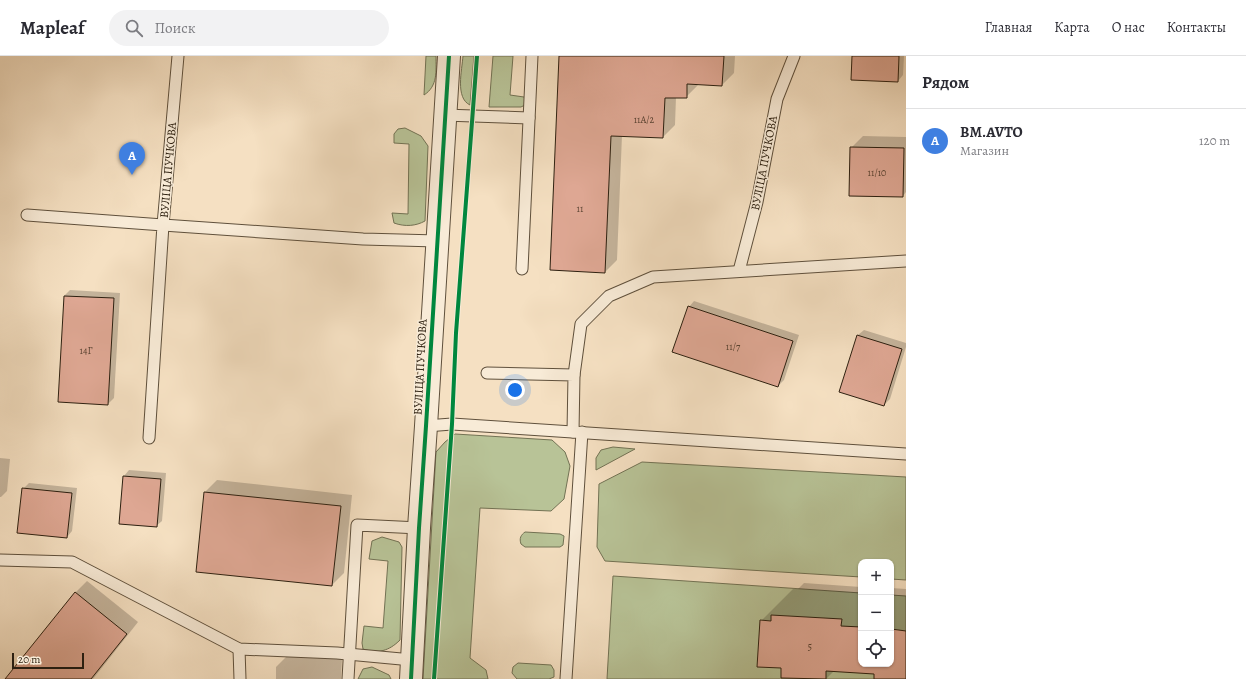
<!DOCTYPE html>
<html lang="ru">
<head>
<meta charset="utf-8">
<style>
  :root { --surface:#fff; --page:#f2f2f3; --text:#2b2b33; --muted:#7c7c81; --line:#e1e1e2; --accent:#ea580c }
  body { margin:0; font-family:Alegreya,serif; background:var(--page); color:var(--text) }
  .controls { position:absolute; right:12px; bottom:12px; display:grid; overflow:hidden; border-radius:8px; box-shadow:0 1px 3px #0004 }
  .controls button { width:36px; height:36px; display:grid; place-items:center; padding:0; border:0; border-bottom:1px solid var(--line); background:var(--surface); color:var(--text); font:20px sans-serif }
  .scale { position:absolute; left:12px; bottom:10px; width:72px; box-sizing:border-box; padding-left:4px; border:2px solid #2d2010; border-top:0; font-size:11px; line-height:14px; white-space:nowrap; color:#2d2010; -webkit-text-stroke:3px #f8ebd7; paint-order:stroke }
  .you { position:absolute; left:515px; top:334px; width:14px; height:14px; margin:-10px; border:3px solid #fff; border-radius:50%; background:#1a73e8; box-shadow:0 0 0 6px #1a73e833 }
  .badge { display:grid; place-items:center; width:26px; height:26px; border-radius:50%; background:var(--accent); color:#fff; font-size:13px; font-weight:700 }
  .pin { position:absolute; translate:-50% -33px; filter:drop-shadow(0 1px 2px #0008) }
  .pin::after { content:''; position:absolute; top:21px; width:14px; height:12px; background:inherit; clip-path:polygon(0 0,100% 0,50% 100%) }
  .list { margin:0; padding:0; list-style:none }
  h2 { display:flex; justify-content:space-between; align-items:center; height:52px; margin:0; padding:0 16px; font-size:17px }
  h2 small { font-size:13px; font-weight:400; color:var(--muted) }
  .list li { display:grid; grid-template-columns:26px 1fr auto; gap:12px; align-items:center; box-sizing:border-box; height:64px; padding:0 16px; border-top:1px solid var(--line) }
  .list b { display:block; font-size:15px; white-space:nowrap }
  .list p { margin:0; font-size:13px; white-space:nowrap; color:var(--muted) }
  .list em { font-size:13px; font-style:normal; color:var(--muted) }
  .icon { flex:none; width:22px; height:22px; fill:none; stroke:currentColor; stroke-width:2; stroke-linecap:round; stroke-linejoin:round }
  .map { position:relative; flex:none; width:906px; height:623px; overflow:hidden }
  header { display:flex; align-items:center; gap:24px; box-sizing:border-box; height:56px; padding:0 20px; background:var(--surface); border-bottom:1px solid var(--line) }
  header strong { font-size:19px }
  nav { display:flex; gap:22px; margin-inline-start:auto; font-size:14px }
  .search { width:280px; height:36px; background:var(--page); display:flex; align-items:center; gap:10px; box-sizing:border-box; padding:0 14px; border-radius:22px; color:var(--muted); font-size:15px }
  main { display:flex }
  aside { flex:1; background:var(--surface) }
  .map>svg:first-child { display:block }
</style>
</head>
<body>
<header>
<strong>Mapleaf</strong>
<div class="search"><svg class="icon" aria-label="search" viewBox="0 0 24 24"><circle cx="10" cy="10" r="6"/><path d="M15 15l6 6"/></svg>Поиск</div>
<nav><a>Главная</a><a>Карта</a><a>О нас</a><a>Контакты</a></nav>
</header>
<main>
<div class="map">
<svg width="906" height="623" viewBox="0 0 906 623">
  <rect width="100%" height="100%" fill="#f5e0c2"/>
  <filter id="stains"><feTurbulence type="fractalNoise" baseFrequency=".005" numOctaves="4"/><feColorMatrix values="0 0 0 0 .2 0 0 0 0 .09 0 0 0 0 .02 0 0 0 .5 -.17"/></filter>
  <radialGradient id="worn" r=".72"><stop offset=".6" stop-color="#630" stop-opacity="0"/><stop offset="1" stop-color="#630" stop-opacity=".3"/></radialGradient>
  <g fill="#b8c397" stroke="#727254">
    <path d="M426,0h10c0,15 2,30 -12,39z"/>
    <path d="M463,0h11l-4,49c-15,-7 -8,-35 -7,-49z"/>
    <polygon points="493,0 513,0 510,39 524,41 526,44 525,49 521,51 489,51"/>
    <path d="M405,72l16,8 7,10 -3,75c-9,5 -20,6 -31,2l-2,-10 16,1 1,-70 -15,-1v-9l4,-5z"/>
    <polygon points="455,378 552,384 565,396 570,410 564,443 551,455 480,452 470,602 486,614 488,623 423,623 436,396 445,386"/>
    <polygon points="613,391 635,393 596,414 596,402 601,394"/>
    <polygon points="642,406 906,421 906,524 891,523 891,506 861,506 861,521 605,505 597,491 599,428"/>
    <path d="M525,476l35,2 4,2 -1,9 -3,2h-35l-4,-3c-2,-6 0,-9 4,-12z"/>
    <path d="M382,481l17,5 3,5 -2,93c-11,11 -22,14 -37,9l-1,-6 2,-17 19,2 5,-67 -19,-2 3,-18z"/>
    <polygon points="613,520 861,537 861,608 891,608 891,539 906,540 906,623 607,623"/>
    <polygon points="518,607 551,609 554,614 554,621 549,623 517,623 512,617 513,611"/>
    <polygon points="372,611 389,619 391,623 358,623 363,613"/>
  </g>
  <g fill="#0003">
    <polygon points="560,0 735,0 734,17 722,29 698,27 698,29 686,41 676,41 675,69 663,81 622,79 617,204 605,216"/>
    <polygon points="853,0 904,0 903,19 898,25"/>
    <polygon points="863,80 906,81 906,136 903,140 851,92"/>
    <polygon points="70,234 120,237 114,342 108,348 64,240"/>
    <polygon points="694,245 799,279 784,324 778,330 689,251"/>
    <polygon points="864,274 906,287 906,291 890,343 884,349 858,279"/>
    <polygon points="0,402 10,403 7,435 1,441 0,441"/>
    <polygon points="129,414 166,417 162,465 156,470 124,420"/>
    <polygon points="217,424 352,439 344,517 332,529 205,436"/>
    <polygon points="29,427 77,432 72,475 67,481 23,433"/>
    <polygon points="87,525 138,566 93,623 7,623 75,537"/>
    <polygon points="804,527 861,531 861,608 891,608 891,532 906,533 906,623 875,623 875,617 834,615 826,623 782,621 782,611 761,565 793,533 798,533"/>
    <polygon points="288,599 342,602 341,623 276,623 276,611"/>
  </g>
  <g fill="#dea793" stroke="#2d2010">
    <polygon points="559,0 724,0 722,30 687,28 687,42 665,42 663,82 611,80 605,217 550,214"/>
    <polygon points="852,0 899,0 898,26 851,24"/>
    <polygon points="850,91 904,92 903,141 849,140"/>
    <polygon points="64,240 114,242 108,349 58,346"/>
    <polygon points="688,250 793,285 778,331 672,296"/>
    <polygon points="857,279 902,293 884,350 839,336"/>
    <polygon points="123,420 161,423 157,471 119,468"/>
    <polygon points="22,432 72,437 67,482 17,477"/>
    <polygon points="204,436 341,450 332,530 196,516"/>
    <polygon points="75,536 127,578 91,623 5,623"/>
    <polygon points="771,559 842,563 841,570 861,571 861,608 891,608 891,573 906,575 906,623 874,623 874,618 826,615 826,623 781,622 781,612 757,611 760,564 771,565"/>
  </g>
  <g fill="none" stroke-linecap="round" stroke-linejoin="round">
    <g stroke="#5f503c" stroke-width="13">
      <g id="lane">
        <polyline points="178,0 163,169 363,183 437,185"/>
        <polyline points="444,59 529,62"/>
        <polyline points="27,159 163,169 149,382"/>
        <polyline points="522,213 532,0"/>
        <polyline points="739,215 757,146 777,43 794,0"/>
        <polyline points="487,317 574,319 573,376"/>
        <polyline points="574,319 581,268 609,240 653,221 906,205"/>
        <polyline points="426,370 452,368 906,398"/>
        <polyline points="0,504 72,506 239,593 337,597 412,604"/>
        <polyline points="239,593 240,623"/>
        <polyline points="348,623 357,469 419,472"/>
        <polyline points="566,623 582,376"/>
      </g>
    </g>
    <g stroke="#5f503c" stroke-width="24">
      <polyline id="street" points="411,623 419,472 426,370 449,0"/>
    </g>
    <use href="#lane" stroke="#f8ebd7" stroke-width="11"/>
    <use href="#street" stroke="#f8ebd7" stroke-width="22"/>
    <g stroke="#f8ebd7" stroke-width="6">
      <g id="cycleway">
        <polyline points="411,623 419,472 426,370 449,0"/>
        <polyline points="434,623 452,368 456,277 477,0"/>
      </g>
    </g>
    <use href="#cycleway" stroke="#00873e" stroke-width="4"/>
  </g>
  <g text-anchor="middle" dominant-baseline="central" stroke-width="3" stroke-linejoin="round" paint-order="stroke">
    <g font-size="10" fill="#594231">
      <text x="644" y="63">11А/2</text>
      <text x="877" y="116">11/10</text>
      <text x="580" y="152">11</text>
      <text x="733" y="290">11/7</text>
      <text x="86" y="294">14Г</text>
      <text x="810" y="590">5</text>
    </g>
    <g font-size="12" fill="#2d2010" stroke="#f8ebd7">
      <text transform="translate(764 107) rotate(-79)">ВУЛІЦА ПУЧКОВА</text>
      <text transform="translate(168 114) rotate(-85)">ВУЛІЦА ПУЧКОВА</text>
      <text transform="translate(420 311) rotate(-87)">ВУЛІЦА ПУЧКОВА</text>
    </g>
  </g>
  <rect width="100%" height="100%" filter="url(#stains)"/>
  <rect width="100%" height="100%" fill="url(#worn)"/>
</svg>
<div class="controls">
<button>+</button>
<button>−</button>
<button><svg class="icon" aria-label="locate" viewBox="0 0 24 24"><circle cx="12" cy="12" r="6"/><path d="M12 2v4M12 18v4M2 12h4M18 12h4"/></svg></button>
</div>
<div class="scale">20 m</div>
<div class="you"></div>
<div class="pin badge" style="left:132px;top:119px;background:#3f7fe0">A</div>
</div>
<aside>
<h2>Рядом<small></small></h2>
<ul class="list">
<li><span class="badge" style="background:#3f7fe0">A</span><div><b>BM.AVTO</b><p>Магазин</p></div><em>120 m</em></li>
</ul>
</aside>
</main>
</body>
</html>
